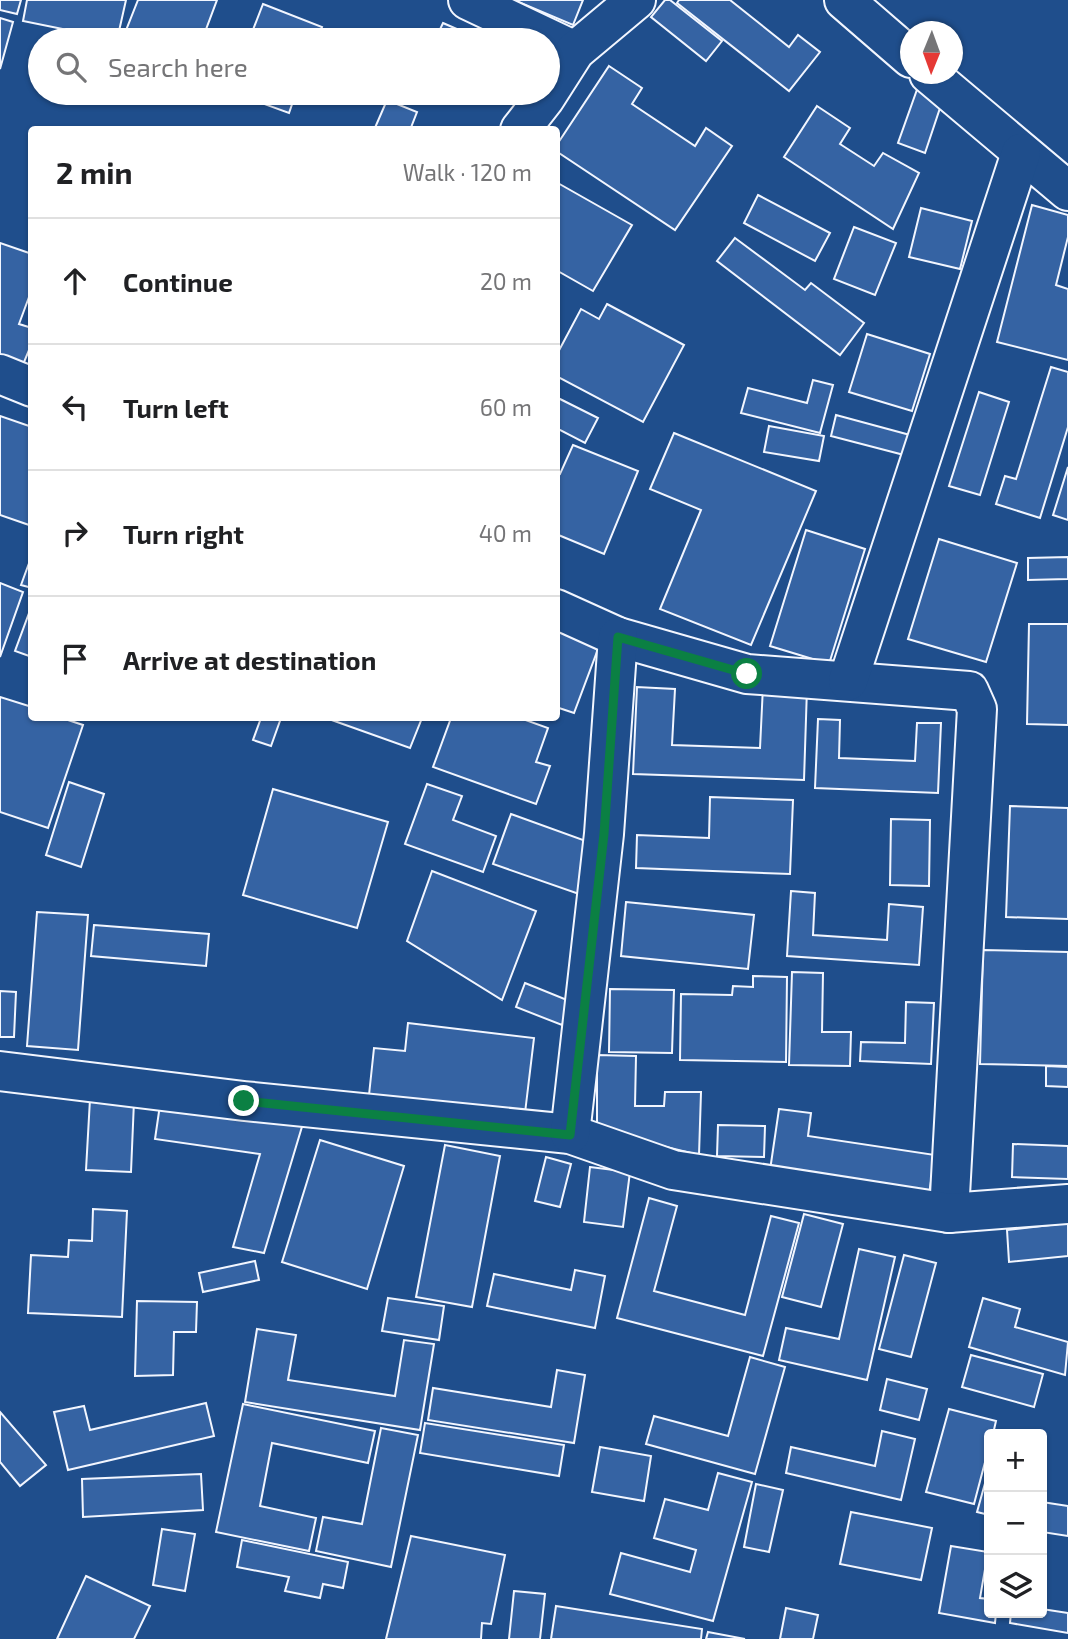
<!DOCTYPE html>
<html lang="en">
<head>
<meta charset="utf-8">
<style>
  :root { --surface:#fff; --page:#f2f2f2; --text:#202124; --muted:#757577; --line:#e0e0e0 }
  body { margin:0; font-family:"Exo 2",sans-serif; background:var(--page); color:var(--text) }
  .controls { position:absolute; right:21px; bottom:21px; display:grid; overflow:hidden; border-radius:7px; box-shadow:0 2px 5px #0004 }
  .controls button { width:63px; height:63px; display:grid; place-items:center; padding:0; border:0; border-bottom:2px solid var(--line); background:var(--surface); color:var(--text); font:35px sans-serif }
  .compass { position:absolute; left:900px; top:21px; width:63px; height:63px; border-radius:50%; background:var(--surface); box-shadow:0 2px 5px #0004; rotate:181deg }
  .stop { position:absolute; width:21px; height:21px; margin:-16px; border:5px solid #0b8043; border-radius:50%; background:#fff }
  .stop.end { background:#0b8043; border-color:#fff; box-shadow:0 2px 7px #0008 }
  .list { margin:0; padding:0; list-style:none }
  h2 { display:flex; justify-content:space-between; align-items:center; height:91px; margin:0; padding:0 28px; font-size:30px }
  h2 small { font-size:23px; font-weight:400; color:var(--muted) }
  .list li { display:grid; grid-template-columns:46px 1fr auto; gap:21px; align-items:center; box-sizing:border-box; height:126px; padding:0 28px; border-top:2px solid var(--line) }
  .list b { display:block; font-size:26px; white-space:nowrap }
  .list em { font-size:23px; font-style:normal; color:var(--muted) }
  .icon { flex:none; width:38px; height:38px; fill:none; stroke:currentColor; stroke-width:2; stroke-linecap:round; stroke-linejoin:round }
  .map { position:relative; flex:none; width:1068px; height:1639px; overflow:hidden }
  .search { position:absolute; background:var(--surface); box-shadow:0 2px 5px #0004; left:28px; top:28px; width:532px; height:77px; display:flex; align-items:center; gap:18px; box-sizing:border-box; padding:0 24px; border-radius:38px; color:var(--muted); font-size:26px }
  .panel { position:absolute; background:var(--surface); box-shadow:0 2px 5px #0004; left:28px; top:126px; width:532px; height:595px; border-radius:7px }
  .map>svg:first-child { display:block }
</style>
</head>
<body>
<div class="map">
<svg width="1068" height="1639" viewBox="0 0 1068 1639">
  <rect width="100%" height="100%" fill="#1f4e8c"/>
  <g fill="#3563a3" stroke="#f2f6ff" stroke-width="2">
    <polygon points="0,0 21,0 17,14 0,10"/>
    <polygon points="27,0 126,0 117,40 23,21"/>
    <polygon points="138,0 217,0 202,40 128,40 123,38"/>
    <polygon points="514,0 583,0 573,25"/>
    <polygon points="665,0 670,0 722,41 706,61 651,17"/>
    <polygon points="679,0 730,0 789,47 798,35 820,52 789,91 677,3"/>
    <polygon points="263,4 322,27 317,40 249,40"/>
    <polygon points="0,18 13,22 0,69"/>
    <polygon points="443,23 482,40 435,40"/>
    <polygon points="609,66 642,88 632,104 695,146 706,128 732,146 675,230 556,151 556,146"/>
    <polygon points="919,84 945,93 925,153 898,143"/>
    <polygon points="234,93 296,93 289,113"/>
    <polygon points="387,100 417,112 410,130 374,130"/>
    <polygon points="817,106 850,128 840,144 874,166 883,153 919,173 893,229 784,157"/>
    <polygon points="556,182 632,225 593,291 556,270"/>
    <polygon points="758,195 830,233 815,261 744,223"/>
    <polygon points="1032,205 1068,215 1068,237 1056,285 1068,289 1068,360 997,342"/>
    <polygon points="921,208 972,221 960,269 909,257"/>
    <polygon points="854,227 896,243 875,295 834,279"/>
    <polygon points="735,238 805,290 811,283 864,323 840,355 717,261"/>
    <polygon points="0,243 32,254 32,289 19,324 32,328 32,343 22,367 0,359"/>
    <polygon points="607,304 684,345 643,422 556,376 556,356 581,309 599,319"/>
    <polygon points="867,334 930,354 912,411 849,392"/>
    <polygon points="1051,367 1068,372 1068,427 1040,518 996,504 1005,476 1016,479"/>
    <polygon points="813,380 833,385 820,433 741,413 748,388 807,403"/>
    <polygon points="979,392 1009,402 980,495 949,486"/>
    <polygon points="556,397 598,418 585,443 556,428"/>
    <polygon points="836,415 910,435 904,455 831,436"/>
    <polygon points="0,416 32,427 32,526 0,515"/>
    <polygon points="769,426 824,436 819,461 764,452"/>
    <polygon points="674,433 816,491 751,645 660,609 701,510 650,489"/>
    <polygon points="573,445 638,471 604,554 556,534 556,472 560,474"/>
    <polygon points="1068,467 1068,520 1053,515"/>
    <polygon points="806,530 865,549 829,664 770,646"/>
    <polygon points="939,539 1017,563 986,662 908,639"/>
    <polygon points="32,555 32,588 21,585"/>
    <polygon points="1068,557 1068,579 1028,580 1028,558"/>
    <polygon points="0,583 23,592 0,657"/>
    <polygon points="32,605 32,657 15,651"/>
    <polygon points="1029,624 1068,624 1068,725 1027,724"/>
    <polygon points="556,625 601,641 574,713 556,707"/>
    <polygon points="763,686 807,688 804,780 633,774 637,687 675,689 672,745 760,748"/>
    <polygon points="0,697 32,707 32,718 62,718 83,725 48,828 0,812"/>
    <polygon points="261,718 281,718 271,746 253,740"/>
    <polygon points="326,718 422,718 410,748"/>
    <polygon points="451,718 520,718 548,728 536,762 550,766 536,804 433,767"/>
    <polygon points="818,719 840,720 839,758 915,761 917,723 941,723 938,793 815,788"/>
    <polygon points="69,782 104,794 81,867 46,855"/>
    <polygon points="427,784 462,796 453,820 496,836 483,872 405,844"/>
    <polygon points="273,789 388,822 357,928 243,895"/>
    <polygon points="710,797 793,800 790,874 636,868 637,835 709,838"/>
    <polygon points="1010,806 1068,808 1068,919 1006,917"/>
    <polygon points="511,814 597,845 579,894 493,864"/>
    <polygon points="891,819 930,820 929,886 890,885"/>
    <polygon points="432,871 536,911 502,1000 407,941"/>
    <polygon points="791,891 815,893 813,935 887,940 889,904 923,907 919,965 787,956"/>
    <polygon points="626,902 754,915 748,969 621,956"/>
    <polygon points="37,912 88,915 78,1050 27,1046"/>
    <polygon points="94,925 209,934 206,966 91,956"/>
    <polygon points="983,950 1068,952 1068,1066 980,1064"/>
    <polygon points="792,972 823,973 822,1032 851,1032 850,1066 789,1065"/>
    <polygon points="753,976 787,977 786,1062 680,1060 681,994 732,995 733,986 753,987"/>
    <polygon points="525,983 572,1002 562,1025 516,1007"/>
    <polygon points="610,989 674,990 672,1053 609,1052"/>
    <polygon points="0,991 16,992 14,1037 0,1037"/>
    <polygon points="906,1002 934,1003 931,1064 860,1061 861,1042 905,1043"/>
    <polygon points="408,1023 534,1038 525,1113 369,1095 374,1048 405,1051"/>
    <polygon points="597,1055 636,1056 635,1106 664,1106 665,1092 701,1092 699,1155 597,1130"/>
    <polygon points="1046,1066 1068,1067 1068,1087 1046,1086"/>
    <polygon points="161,1098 304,1120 264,1253 233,1247 260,1154 155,1139"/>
    <polygon points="90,1099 134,1101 131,1172 86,1170"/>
    <polygon points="779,1109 811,1113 808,1136 935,1155 928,1201 769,1177"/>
    <polygon points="718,1125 765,1126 764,1157 717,1156"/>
    <polygon points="320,1140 404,1166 367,1289 282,1262"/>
    <polygon points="1013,1144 1068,1146 1068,1179 1012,1177"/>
    <polygon points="445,1145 500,1156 472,1307 416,1297"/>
    <polygon points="546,1157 571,1164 560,1207 535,1201"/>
    <polygon points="590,1167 630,1172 623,1227 584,1222"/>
    <polygon points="649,1198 677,1206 654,1291 745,1315 771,1216 799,1223 763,1356 617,1318"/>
    <polygon points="93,1209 127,1211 122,1317 28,1313 31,1255 68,1257 69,1240 92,1241"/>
    <polygon points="804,1214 843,1224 821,1307 782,1297"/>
    <polygon points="1068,1223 1068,1256 1009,1262 1007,1230"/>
    <polygon points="859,1249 895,1257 867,1380 779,1360 786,1328 839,1339"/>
    <polygon points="904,1255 936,1263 911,1357 879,1349"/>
    <polygon points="255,1261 259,1280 203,1292 199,1273"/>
    <polygon points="575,1270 605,1276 595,1328 487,1306 494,1274 571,1290"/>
    <polygon points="388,1298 444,1306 439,1340 382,1331"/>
    <polygon points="983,1298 1020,1309 1015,1327 1068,1342 1065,1375 969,1347"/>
    <polygon points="137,1301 197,1302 196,1332 174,1332 173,1375 135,1376"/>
    <polygon points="257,1329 296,1335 288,1380 395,1396 404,1340 434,1344 420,1430 245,1402"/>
    <polygon points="971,1355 1043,1374 1034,1407 962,1387"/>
    <polygon points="750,1357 785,1367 755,1474 646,1444 654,1416 728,1436"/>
    <polygon points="557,1370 585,1375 574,1443 428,1420 433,1388 551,1407"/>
    <polygon points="887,1379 927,1389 919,1420 880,1410"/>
    <polygon points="206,1403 214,1436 68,1470 54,1412 84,1406 90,1430"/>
    <polygon points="243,1404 375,1431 368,1463 272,1443 260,1506 316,1518 309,1551 216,1532"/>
    <polygon points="949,1409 996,1421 993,1434 989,1434 989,1447 974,1504 926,1492"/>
    <polygon points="0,1412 46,1465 20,1486 0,1462"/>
    <polygon points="425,1423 564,1445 559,1476 420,1453"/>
    <polygon points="381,1428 418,1435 391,1567 316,1551 323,1517 362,1524"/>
    <polygon points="882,1431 915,1439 901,1500 786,1473 791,1447 875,1466"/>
    <polygon points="600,1447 651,1456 644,1501 592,1492"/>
    <polygon points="989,1469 989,1515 977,1512"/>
    <polygon points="718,1473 752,1482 713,1621 610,1594 621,1553 690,1572 696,1550 654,1538 665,1499 708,1510"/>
    <polygon points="201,1474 203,1510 83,1517 82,1479"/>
    <polygon points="756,1484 783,1490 769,1552 744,1547"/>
    <polygon points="1042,1502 1068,1506 1068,1536 1042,1532"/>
    <polygon points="851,1512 932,1528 921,1580 840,1564"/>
    <polygon points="162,1529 195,1534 185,1591 153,1585"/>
    <polygon points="411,1536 505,1555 491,1624 482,1623 481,1639 386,1639"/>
    <polygon points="242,1540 348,1562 343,1588 323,1584 320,1598 285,1591 289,1577 237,1567"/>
    <polygon points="951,1546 988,1552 980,1598 989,1599 989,1613 996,1613 995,1623 939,1613"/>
    <polygon points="86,1576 150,1606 134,1639 57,1639"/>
    <polygon points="514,1591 545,1594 540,1639 509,1639"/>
    <polygon points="556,1606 702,1629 701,1639 551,1639"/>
    <polygon points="786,1608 818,1615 813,1639 780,1639"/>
    <polygon points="1042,1609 1068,1613 1068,1633 1010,1623 1011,1613 1042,1613"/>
    <polygon points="708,1632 745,1639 706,1639"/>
  </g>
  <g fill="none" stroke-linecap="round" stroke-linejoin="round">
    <g stroke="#f2f6ff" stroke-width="42">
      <g id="street">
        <polyline points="468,0 575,51"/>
        <polyline points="844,0 911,58"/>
        <polyline points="929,74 1068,191"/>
        <polyline points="520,130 545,98 575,51 636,0"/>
        <polyline points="0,374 32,387"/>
        <polyline points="556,609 618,637 747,674 969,691 977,709 949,1213"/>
        <polyline points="848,681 1021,153"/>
        <polyline points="0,1071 244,1101 570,1134 673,1170 949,1213 1068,1204"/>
        <polyline points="570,1134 604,834 618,637"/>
      </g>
    </g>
    <use href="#street" stroke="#1f4e8c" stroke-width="38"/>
  </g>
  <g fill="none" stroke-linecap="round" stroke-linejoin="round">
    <polyline stroke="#0b8043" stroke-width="9" points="244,1101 570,1135 604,834 618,637 747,674"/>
  </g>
</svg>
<div class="controls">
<button>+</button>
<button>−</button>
<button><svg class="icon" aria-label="layers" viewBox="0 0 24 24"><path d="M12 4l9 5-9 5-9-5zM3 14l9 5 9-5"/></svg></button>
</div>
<svg class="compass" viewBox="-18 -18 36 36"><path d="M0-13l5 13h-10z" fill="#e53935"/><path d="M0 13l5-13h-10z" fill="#757577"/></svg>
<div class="stop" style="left:747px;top:674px"></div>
<div class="stop end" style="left:244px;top:1101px"></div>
<div class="search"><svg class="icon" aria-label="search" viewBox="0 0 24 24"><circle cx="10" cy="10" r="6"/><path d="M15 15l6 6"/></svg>Search here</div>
<section class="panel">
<h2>2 min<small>Walk · 120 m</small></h2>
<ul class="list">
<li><svg class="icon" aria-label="ahead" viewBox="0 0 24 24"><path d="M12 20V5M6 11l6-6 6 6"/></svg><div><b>Continue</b></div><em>20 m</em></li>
<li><svg class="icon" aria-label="left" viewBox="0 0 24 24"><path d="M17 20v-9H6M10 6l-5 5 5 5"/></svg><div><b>Turn left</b></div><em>60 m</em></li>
<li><svg class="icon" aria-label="right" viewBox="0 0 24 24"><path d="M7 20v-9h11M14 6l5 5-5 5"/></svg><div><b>Turn right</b></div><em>40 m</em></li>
<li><svg class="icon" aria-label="arrive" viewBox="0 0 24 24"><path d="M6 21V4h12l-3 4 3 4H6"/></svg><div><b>Arrive at destination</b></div></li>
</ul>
</section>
</div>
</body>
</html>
